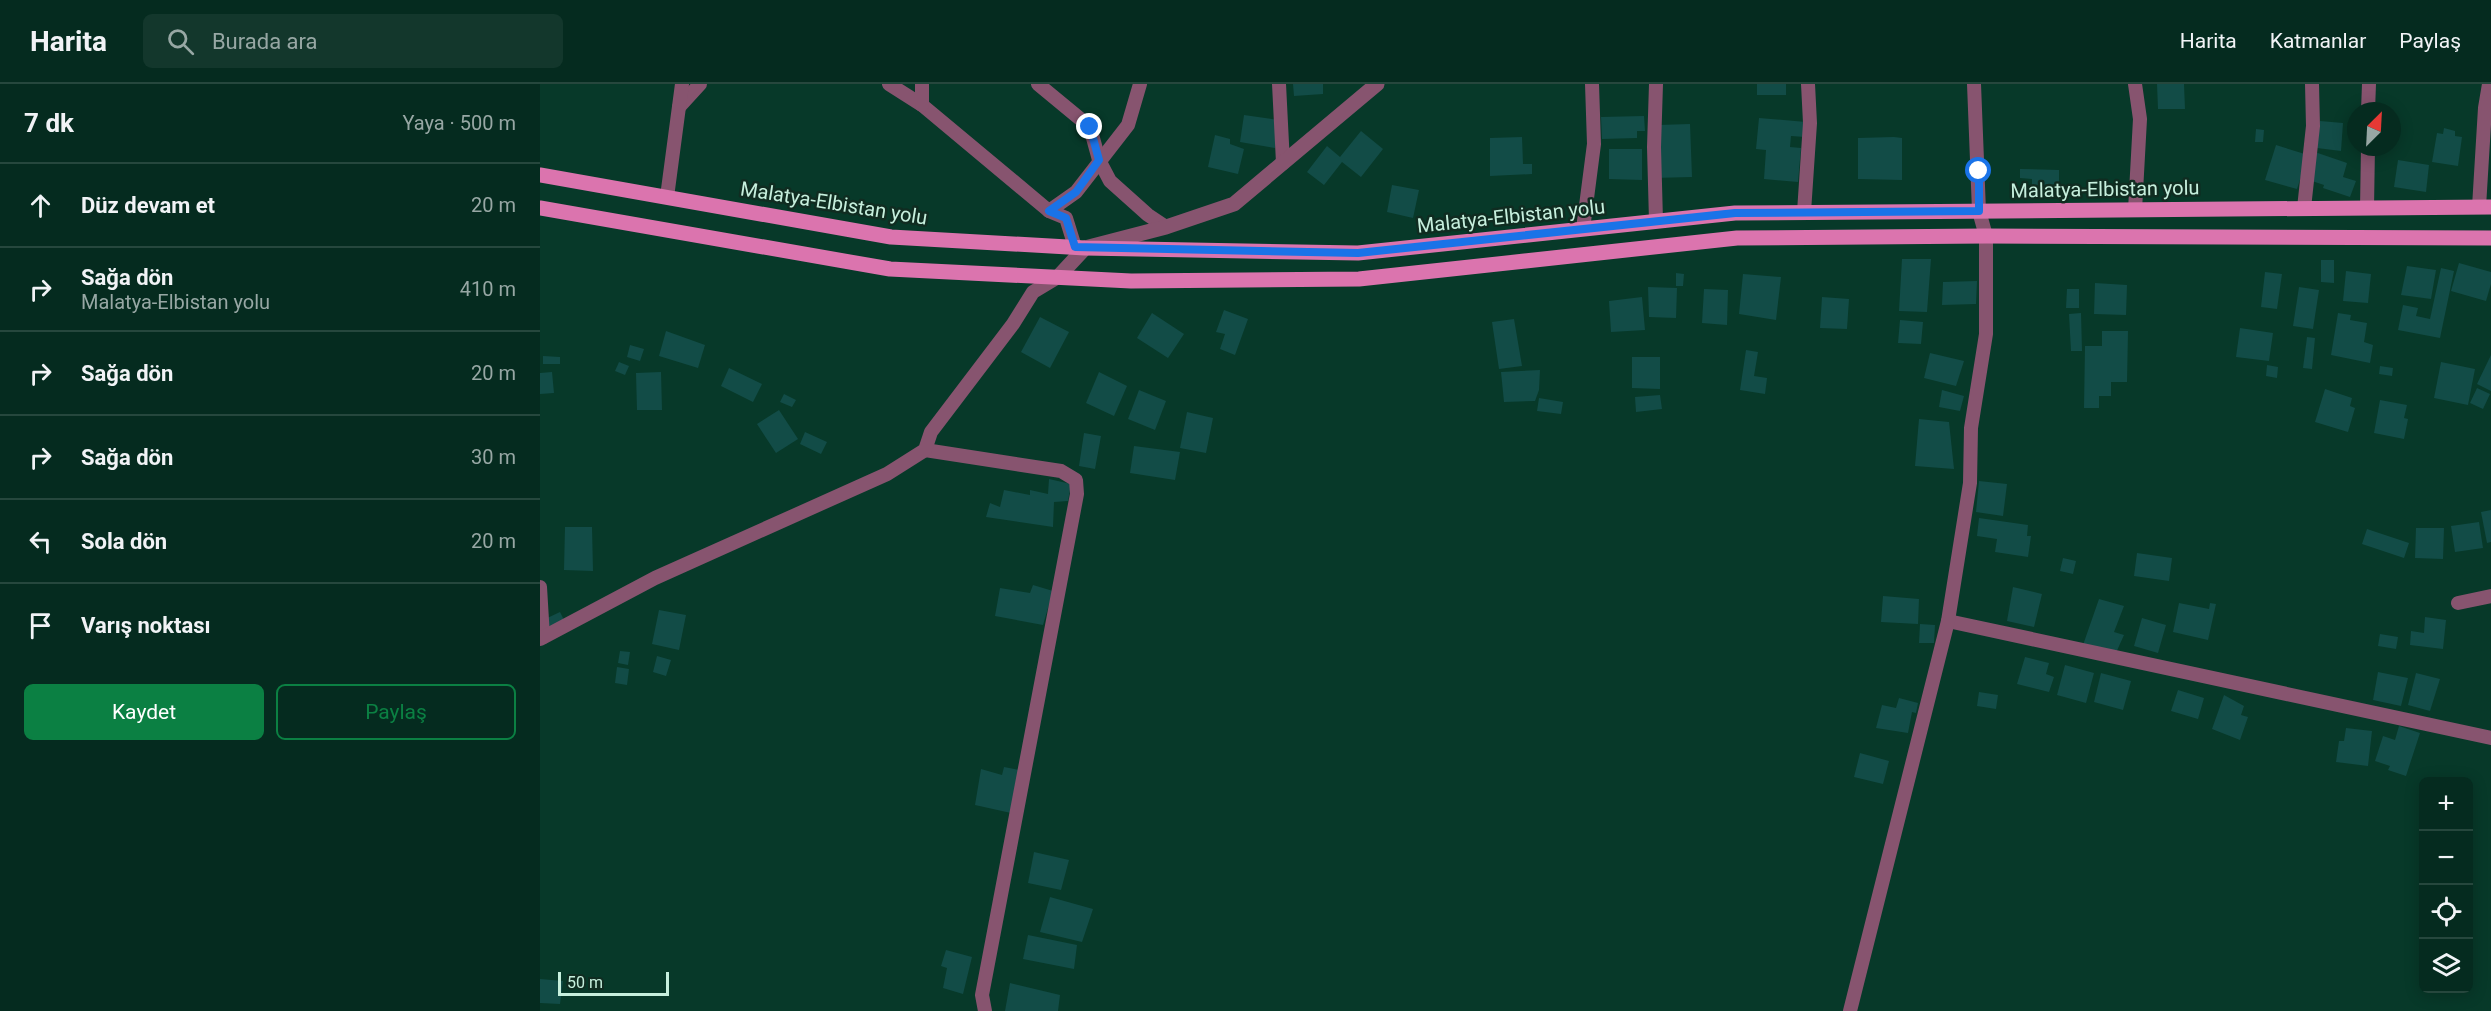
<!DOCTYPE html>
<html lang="tr">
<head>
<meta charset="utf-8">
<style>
  :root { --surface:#052b1f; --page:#13372c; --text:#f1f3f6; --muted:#97a7a4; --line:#26473d; --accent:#0b8043 }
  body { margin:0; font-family:Roboto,sans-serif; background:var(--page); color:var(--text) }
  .controls { position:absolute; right:18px; bottom:18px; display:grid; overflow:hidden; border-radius:9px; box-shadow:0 3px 15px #0003 }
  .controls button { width:54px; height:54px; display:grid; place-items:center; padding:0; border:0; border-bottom:2px solid var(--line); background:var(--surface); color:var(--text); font:30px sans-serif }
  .compass { position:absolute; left:1807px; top:18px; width:54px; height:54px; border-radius:50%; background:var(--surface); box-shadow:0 3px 15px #0003; rotate:24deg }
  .scale { position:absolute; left:18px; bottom:15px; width:111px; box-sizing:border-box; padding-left:6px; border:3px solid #c6efdd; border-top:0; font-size:16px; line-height:21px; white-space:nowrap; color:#c6efdd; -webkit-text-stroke:4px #102c21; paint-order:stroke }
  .stop { position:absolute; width:18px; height:18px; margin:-14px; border:4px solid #1a73e8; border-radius:50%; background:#fff }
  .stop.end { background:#1a73e8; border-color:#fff; box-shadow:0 2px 6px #0008 }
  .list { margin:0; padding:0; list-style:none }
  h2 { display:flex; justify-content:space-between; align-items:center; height:78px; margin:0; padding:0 24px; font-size:26px }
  h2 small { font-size:20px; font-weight:400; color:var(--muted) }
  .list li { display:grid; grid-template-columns:39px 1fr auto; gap:18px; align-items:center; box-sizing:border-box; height:84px; padding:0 24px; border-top:2px solid var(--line) }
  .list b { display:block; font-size:22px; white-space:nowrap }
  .list p { margin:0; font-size:20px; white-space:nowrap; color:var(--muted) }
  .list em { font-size:20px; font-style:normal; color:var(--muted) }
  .actions { display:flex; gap:12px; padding:18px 24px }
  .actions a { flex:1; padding:14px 0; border:2px solid var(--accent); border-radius:9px; text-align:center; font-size:21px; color:var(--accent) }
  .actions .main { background:var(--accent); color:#fff }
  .icon { flex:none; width:33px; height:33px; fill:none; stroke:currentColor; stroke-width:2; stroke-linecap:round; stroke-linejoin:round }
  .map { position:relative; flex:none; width:1951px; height:927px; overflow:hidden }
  header { display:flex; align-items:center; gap:36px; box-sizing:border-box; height:84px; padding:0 30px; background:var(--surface); border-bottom:2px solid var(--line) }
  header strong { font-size:28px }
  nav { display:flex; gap:33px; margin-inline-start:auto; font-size:21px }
  .search { width:420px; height:54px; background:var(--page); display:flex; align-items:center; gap:15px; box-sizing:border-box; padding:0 21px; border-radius:9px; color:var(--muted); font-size:22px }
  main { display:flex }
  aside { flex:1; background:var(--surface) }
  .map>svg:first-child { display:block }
</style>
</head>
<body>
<header>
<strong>Harita</strong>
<div class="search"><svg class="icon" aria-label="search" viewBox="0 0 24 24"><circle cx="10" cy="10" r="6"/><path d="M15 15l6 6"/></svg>Burada ara</div>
<nav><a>Harita</a><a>Katmanlar</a><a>Paylaş</a></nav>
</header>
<main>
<aside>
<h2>7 dk<small>Yaya · 500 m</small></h2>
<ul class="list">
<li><svg class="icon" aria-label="ahead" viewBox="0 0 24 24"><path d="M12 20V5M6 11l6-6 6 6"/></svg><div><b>Düz devam et</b></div><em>20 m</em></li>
<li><svg class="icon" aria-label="right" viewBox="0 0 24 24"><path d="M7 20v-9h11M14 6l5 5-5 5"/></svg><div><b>Sağa dön</b><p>Malatya-Elbistan yolu</p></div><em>410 m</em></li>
<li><svg class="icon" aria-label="right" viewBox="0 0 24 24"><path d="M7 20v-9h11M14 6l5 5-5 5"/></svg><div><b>Sağa dön</b></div><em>20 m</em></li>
<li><svg class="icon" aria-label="right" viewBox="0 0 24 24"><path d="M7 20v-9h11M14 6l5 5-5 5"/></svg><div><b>Sağa dön</b></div><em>30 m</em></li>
<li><svg class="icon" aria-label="left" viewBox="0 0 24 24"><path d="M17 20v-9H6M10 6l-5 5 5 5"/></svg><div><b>Sola dön</b></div><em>20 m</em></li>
<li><svg class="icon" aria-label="arrive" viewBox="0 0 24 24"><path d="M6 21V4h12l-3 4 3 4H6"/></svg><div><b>Varış noktası</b></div></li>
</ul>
<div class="actions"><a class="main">Kaydet</a><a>Paylaş</a></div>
</aside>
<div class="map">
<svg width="1951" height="927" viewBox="0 0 1951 927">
  <rect width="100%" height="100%" fill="#073929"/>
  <g fill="#124c47">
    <polygon points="753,0 783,0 783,10 754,12"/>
    <rect x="1217" y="0" width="29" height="11"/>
    <polygon points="1617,0 1644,0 1645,25 1618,25"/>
    <polygon points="704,31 738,36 735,64 700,58"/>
    <polygon points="1104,32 1105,47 1097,47 1097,54 1062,55 1061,33"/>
    <polygon points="1219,34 1266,38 1265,53 1251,52 1250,63 1261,64 1258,98 1224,95 1226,66 1216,65"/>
    <polygon points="1780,37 1803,39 1801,67 1777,64"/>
    <polygon points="1150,40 1152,93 1113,94 1118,41"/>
    <polygon points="1904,44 1915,47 1915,52 1922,53 1918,82 1892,78 1897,49 1903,50"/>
    <polygon points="1716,45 1724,46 1723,58 1715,58"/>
    <polygon points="821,47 843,65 821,93 802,78 784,101 767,88 787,62 800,73"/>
    <polygon points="675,51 690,55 690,60 704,65 698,90 668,83"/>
    <polygon points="982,53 983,80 992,80 992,90 950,92 950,54"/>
    <polygon points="1354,53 1362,54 1362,96 1318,95 1318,54"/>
    <polygon points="1736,61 1768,71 1757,105 1725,96"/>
    <polygon points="1069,65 1102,65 1102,96 1069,95"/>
    <polygon points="1772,67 1807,79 1803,93 1816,97 1810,113 1783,104 1784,101 1763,94"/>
    <polygon points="1858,76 1889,81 1886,108 1854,103"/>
    <polygon points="1480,85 1519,86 1519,110 1492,109 1492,95 1480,94"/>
    <polygon points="852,101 879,106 873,134 847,128"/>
    <polygon points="1362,175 1391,175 1387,228 1359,227"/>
    <polygon points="1781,176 1794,176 1794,199 1781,198"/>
    <polygon points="1919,179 1951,188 1951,200 1946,217 1911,207"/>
    <polygon points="1867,182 1896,186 1891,215 1861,211"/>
    <polygon points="1901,184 1914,187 1900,254 1858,246 1863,221 1878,224 1876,232 1890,235"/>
    <polygon points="1806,187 1831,190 1828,219 1803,217"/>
    <polygon points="1725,188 1742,190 1737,225 1721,223"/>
    <polygon points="1136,189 1144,190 1143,202 1136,202"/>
    <polygon points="1203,190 1241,193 1236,236 1199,230"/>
    <polygon points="1437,197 1436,220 1402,221 1403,198"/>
    <polygon points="1555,199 1587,201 1586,231 1554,230"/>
    <polygon points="1108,203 1137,204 1136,234 1109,233"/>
    <polygon points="1759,203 1779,206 1773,245 1753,242"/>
    <polygon points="1164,205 1188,206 1187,241 1162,239"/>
    <polygon points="1527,205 1539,205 1539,224 1526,224"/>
    <polygon points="1102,213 1105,246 1071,248 1069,217"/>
    <polygon points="1282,213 1309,215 1307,245 1280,244"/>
    <polygon points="684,226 708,235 695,271 680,265 685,250 676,248"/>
    <polygon points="612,229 644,250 628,274 597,254"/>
    <polygon points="1541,229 1542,267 1531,267 1529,230"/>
    <polygon points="1798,229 1811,231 1810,236 1827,239 1824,258 1833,261 1830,279 1791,271"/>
    <polygon points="500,233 529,248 510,284 481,268"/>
    <polygon points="974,235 982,282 959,285 952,238"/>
    <polygon points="1360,236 1383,238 1381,260 1358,259"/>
    <polygon points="1700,244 1733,249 1729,277 1696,273"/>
    <polygon points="126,247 165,261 158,284 119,272"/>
    <polygon points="1562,247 1588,247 1587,298 1571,298 1571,312 1559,312 1559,324 1544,324 1545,262 1562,262"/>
    <polygon points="1767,253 1775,254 1772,285 1763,284"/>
    <polygon points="90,261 104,265 100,277 87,273"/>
    <polygon points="1206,266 1218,268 1214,292 1227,294 1225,310 1200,306"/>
    <polygon points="1390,269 1424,277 1416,302 1384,294"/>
    <polygon points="1951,271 1951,307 1937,300"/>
    <polygon points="3,272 20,273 20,280 3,280"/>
    <polygon points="1092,273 1120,273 1120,305 1092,304"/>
    <polygon points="79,278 89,282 85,291 75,287"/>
    <polygon points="1901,278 1935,285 1928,321 1894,314"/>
    <polygon points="1727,281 1738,283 1737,294 1726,292"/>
    <polygon points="1840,282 1853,284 1852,292 1839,290"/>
    <polygon points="189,284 222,300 213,318 181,302"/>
    <polygon points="1000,286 999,306 995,317 964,318 961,288"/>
    <polygon points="12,288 14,309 0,310 0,289"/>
    <polygon points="121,288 122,326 97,326 96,289"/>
    <polygon points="559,288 587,302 574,332 546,319"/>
    <polygon points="1937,304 1950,310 1943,325 1930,319"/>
    <polygon points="1785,305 1812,314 1810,322 1815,324 1808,348 1775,338"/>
    <polygon points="599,306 626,317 615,346 588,335"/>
    <polygon points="1402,306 1424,312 1420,327 1399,323"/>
    <polygon points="244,310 256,316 252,323 240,318"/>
    <polygon points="1120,311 1122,325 1096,328 1095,313"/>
    <polygon points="999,314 1023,318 1021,330 997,327"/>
    <polygon points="1840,316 1867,321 1864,334 1868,335 1864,355 1834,349"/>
    <polygon points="239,326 258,355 236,369 217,340"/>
    <polygon points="647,328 673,334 666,369 640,364"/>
    <polygon points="1379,335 1409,338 1414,385 1375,382"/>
    <polygon points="265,348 287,358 281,370 260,360"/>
    <polygon points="544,349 561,352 555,385 539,382"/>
    <polygon points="594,362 640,368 635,396 590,389"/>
    <polygon points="509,395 531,400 528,417 514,418 513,443 446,433 450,419 460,423 464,406 490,411 490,406 508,410"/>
    <polygon points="1439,397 1467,400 1463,432 1436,428"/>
    <polygon points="1951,426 1951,458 1947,459 1941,428"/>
    <polygon points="1439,434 1488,441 1487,452 1491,452 1488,473 1455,468 1457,455 1437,452"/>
    <polygon points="1939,438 1943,464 1915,468 1911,442"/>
    <polygon points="25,443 52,443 53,487 24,486"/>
    <polygon points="1876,444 1904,444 1903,475 1875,474"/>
    <polygon points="1827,445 1869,459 1864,474 1822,460"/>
    <polygon points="1597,469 1632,474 1629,497 1594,492"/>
    <polygon points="1523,474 1536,477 1533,490 1520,487"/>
    <polygon points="493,501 513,507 503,541 455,532 460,504 490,509"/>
    <polygon points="1473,503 1502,510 1494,543 1467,537"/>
    <polygon points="1343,512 1379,515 1378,540 1341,538"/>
    <polygon points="1559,515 1584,522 1574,548 1584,551 1575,571 1543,561"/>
    <polygon points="1639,519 1669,525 1670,519 1676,520 1668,556 1633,548"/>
    <polygon points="119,526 146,531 139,566 112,560"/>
    <polygon points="20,528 25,538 7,546 3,536"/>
    <polygon points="1885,533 1906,536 1903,565 1870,561 1871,547 1884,549"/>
    <polygon points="1602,534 1626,541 1618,569 1594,562"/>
    <polygon points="1380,540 1395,541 1394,559 1379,559"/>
    <polygon points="1840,550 1858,553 1856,565 1838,562"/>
    <polygon points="80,567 90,568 88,581 78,579"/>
    <polygon points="117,572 131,576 126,592 113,588"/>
    <polygon points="1485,573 1509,579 1506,590 1514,593 1509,608 1477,600"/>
    <polygon points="1525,581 1554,589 1546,619 1517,611"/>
    <polygon points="77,583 89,585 87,601 75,599"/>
    <polygon points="1838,588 1868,594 1861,622 1833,616"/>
    <polygon points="1561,589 1591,597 1583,626 1554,618"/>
    <polygon points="1876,589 1900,595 1890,627 1868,621"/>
    <polygon points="1638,606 1664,614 1658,635 1631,627"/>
    <polygon points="1439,608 1458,611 1456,625 1437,622"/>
    <polygon points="1684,611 1704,622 1701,631 1708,633 1700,656 1672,645"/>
    <polygon points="1359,614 1378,619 1376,629 1372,628 1368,649 1336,644 1342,621 1356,624"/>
    <polygon points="1859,642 1880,649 1866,692 1848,686 1850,682 1835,677 1843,652 1855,656"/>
    <polygon points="1806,644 1832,647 1828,682 1796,678 1799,657 1804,657"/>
    <polygon points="1320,669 1349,677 1343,700 1314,693"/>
    <polygon points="464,683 480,686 471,729 435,721 441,685 462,691"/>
    <polygon points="494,768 529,776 521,806 488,799"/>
    <polygon points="510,813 553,825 542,858 500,848"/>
    <polygon points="488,851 537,861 534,885 483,875"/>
    <polygon points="406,866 432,873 423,910 403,904 407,884 401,882"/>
    <polygon points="0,895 23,897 20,920 0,919"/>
    <polygon points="470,899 520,911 518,927 465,927"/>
  </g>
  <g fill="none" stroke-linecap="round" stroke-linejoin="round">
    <g stroke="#87546f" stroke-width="14">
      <polyline points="349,0 382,21 509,127"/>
      <polyline points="498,0 550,43 559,76 570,97 608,131 626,143"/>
      <polyline points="739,0 743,79"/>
      <polyline points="382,21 382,0"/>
      <polyline points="139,23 160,0"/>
      <polyline points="1828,27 1829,0"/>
      <polyline points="127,113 142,0"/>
      <polyline points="1939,123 1945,24 1949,0"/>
      <polyline points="1764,124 1773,42 1772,0"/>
      <polyline points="1827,124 1828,63"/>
      <polyline points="1595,126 1600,35 1595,0"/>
      <polyline points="1264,128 1270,39 1268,0"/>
      <polyline points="1116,137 1114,63 1116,0"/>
      <polyline points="1043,145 1054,60 1052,0"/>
      <polyline points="535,163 526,134 509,127 536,108 588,41 600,0"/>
      <polyline points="385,366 521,387 536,396 537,410 442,911 445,927"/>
      <polyline points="0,503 3,553"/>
      <polyline points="1918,519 1951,512"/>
      <polyline points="1408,537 1951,654"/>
      <polyline points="0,555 115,494 347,390 385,366 391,348 473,240 493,208 518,193"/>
      <polyline points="1310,927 1408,537 1430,399 1431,344 1446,250 1446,152 1439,127 1434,0"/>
    </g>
    <polyline stroke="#87546f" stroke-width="15" points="518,193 545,164 626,143 694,120 837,0"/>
    <g stroke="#db74ae" stroke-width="15">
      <polyline points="0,91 351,153 545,164 818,169 1195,129 1951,123"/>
      <polyline points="0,124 350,185 591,197 819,195 1197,154 1446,152 1951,154"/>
    </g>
  </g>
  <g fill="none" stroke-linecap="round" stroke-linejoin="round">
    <polyline stroke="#1a73e8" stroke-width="8" points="550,43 559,76 536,108 509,127 526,134 535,163 818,169 1195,129 1439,127 1439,87"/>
  </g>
  <g text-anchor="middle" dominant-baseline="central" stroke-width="5" stroke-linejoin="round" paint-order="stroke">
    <g font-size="20" fill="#c6efdd" stroke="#102c21">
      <text transform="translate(1565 105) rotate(-1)">Malatya-Elbistan yolu</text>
      <text transform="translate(294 119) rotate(9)">Malatya-Elbistan yolu</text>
      <text transform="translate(971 132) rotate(-6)">Malatya-Elbistan yolu</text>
    </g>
  </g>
</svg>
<div class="controls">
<button>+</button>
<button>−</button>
<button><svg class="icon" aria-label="locate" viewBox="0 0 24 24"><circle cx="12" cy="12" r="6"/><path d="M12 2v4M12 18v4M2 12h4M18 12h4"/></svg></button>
<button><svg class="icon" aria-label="layers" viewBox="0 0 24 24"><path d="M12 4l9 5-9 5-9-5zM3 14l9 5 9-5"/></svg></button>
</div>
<svg class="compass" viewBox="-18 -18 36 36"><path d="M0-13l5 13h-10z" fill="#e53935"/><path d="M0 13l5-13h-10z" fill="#97a7a4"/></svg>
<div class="scale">50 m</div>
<div class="stop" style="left:1439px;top:87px"></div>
<div class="stop end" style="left:550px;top:43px"></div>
</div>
</main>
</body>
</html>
